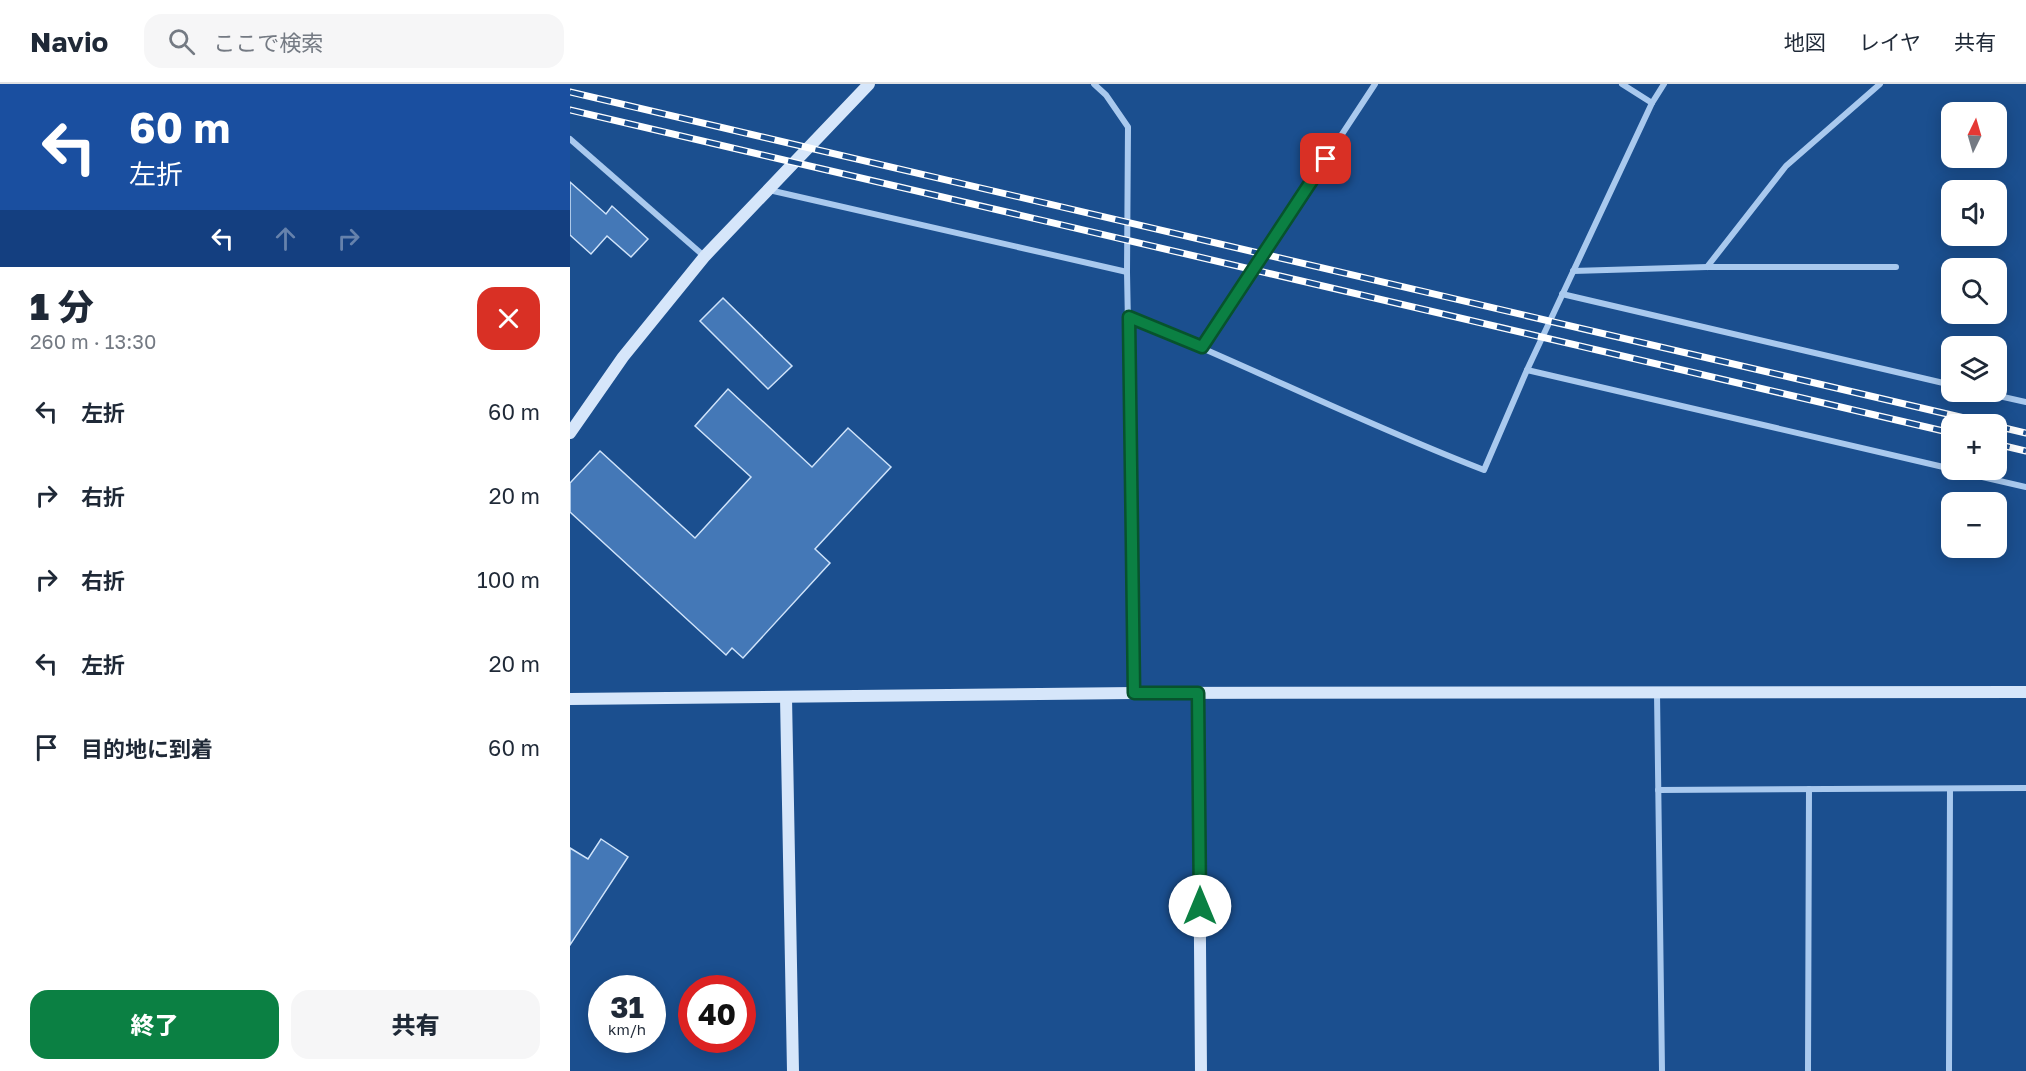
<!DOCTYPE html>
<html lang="ja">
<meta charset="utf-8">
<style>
:root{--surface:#fff;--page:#f6f6f7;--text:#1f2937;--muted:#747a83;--line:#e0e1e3;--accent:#0b8043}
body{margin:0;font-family:"Golos Text","Noto Sans JP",sans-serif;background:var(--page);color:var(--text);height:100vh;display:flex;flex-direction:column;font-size:22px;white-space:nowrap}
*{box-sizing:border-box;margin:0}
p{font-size:20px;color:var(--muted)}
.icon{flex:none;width:33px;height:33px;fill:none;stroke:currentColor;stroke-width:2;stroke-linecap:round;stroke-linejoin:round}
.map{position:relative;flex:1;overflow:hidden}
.side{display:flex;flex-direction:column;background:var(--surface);width:570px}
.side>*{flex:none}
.hud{background:#1a4fa0;color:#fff;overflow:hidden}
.needle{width:39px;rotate:5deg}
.controls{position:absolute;left:1371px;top:18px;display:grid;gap:12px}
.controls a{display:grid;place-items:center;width:66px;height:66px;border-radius:12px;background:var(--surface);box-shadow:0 3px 15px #0003;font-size:30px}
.speed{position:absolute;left:18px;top:891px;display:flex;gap:12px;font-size:30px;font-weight:700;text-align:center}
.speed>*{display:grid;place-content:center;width:78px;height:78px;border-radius:50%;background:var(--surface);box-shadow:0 3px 15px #0003;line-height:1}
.speed small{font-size:15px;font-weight:400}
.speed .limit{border:9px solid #d22;background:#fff;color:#111}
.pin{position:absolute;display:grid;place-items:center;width:51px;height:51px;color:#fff;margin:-26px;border-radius:12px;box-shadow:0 3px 9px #0006}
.me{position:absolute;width:66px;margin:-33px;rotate:0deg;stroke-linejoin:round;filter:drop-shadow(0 0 4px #0008)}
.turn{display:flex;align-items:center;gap:21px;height:126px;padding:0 30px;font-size:27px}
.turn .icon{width:78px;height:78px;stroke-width:2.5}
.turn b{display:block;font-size:42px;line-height:51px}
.lanes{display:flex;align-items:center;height:57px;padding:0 30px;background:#0003;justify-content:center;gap:30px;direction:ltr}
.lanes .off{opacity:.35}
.round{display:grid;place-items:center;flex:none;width:63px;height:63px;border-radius:18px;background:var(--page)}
.overview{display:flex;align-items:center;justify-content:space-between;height:102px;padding:0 30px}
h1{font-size:36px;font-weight:800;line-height:45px}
.cta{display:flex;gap:12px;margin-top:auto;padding:12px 30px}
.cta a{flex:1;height:69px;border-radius:18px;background:var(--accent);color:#fff;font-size:24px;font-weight:800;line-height:69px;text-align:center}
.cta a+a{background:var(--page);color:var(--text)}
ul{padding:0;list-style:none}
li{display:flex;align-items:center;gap:18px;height:84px;padding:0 30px}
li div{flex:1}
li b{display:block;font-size:22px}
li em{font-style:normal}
header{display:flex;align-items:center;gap:36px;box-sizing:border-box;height:84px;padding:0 30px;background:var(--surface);border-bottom:2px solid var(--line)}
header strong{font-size:28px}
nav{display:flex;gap:33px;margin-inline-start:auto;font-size:21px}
.search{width:420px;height:54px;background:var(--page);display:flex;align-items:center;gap:15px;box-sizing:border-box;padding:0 21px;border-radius:18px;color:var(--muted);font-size:22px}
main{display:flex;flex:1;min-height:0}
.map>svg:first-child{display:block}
.building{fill:#4478b7;stroke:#cfe3fa;stroke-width:1.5}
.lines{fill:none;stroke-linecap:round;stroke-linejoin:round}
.street{stroke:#a9c9ee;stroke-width:6}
.secondary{stroke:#d6e6fa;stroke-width:12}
.rail-casing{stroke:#fff;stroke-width:7}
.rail{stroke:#1b4f8f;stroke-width:4.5;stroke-dasharray:14;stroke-linecap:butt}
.route-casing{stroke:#07532c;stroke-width:15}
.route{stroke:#0b8043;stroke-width:10}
</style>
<header>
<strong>Navio</strong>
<div class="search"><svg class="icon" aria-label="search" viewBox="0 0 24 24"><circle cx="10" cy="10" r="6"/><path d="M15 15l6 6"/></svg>ここで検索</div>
<nav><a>地図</a><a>レイヤ</a><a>共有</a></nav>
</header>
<main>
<section class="side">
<div class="hud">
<div class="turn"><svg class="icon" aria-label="left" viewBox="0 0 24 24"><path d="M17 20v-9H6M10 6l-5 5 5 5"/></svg><div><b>60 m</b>左折</div></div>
<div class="lanes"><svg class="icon" aria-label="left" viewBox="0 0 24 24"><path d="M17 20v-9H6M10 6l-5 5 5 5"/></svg><svg class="icon off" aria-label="ahead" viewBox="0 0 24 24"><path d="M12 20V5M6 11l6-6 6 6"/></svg><svg class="icon off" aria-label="right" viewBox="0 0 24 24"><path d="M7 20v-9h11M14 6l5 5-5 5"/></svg></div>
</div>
<div class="overview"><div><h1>1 分</h1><p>260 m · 13:30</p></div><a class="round" style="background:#d93025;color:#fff"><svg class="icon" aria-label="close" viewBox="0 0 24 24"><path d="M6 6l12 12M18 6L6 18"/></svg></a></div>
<ul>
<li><svg class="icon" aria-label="left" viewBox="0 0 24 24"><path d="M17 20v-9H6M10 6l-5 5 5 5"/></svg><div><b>左折</b></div><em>60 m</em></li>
<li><svg class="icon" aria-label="right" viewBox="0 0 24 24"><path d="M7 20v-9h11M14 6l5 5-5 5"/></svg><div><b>右折</b></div><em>20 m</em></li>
<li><svg class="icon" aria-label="right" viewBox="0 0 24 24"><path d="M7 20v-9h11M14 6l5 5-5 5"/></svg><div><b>右折</b></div><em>100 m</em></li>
<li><svg class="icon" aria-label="left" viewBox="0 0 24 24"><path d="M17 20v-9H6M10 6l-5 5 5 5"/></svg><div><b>左折</b></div><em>20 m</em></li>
<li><svg class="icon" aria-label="arrive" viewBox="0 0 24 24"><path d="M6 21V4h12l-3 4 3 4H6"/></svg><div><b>目的地に到着</b></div><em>60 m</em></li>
</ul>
<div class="cta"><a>終了</a><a>共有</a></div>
</section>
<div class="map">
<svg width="1456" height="987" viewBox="0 0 1456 987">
<rect width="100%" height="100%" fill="#1b4f8f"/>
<g class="building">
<polygon points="0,98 36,130 42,122 78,155 61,173 37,152 21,170 0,151"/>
<polygon points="153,214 222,282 198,305 130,237"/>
<polygon points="158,305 242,383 278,344 321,383 245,465 260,479 173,574 162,564 156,571 0,428 0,399 30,367 125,454 181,393 125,342"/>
<polygon points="31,755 58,773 0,861 0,764 18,775"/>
</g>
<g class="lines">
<g class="street">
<polyline points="524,0 536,11 558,43 557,188 565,609"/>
<polyline points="1052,0 1082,19 1094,0"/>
<polyline points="0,55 134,172"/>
<polyline points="199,106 557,188"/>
<polyline points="1137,183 1216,82 1310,0"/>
<polyline points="1003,187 1137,183 1326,183"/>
<polyline points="992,210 1382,301"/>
<path d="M 559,233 C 679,282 794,340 914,386 L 957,286 L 1082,19"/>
<polyline points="632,263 805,0"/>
<polyline points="957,286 1382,385"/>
<polyline points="1411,308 1456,318"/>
<polyline points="1382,386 1456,403"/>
<polyline points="1087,609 1092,987"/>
<polyline points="1088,706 1456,704"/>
<polyline points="1238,987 1239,705"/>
<polyline points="1379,987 1380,705"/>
</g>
<g class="secondary">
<polyline points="0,349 53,273 135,172 299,0"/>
<polyline points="628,609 631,987"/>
<polyline points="216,613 223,987"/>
<polyline points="0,615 565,609 1456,608"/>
</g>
<g class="rail-casing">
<g id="rail">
<polyline points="0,8 1420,340"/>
<polyline points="0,26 1382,349"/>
<polyline points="1426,342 1456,349"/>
<polyline points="1426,360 1456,367"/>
</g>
</g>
<use href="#rail" class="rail"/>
</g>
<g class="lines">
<g class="route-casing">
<polyline id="route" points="630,822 628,609 564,609 559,233 632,263 756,75"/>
</g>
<use href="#route" class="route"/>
</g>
</svg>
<div class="controls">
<a><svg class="needle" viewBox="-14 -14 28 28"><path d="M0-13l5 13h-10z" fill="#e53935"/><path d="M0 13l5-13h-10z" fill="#747a83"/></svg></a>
<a><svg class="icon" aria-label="sound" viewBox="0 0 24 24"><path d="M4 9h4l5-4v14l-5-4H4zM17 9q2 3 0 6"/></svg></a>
<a><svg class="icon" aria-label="search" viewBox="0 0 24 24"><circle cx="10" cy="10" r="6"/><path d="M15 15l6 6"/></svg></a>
<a><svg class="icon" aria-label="layers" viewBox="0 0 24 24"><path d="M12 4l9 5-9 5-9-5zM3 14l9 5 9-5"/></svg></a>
<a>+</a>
<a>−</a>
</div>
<div class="speed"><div>31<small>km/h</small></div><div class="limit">40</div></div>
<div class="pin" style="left:756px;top:75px;background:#d93025"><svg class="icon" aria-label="arrive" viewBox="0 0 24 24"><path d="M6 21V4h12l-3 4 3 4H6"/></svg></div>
<svg class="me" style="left:630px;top:822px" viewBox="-20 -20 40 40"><circle r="19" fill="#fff"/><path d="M0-13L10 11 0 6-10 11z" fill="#0b8043"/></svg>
</div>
</main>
